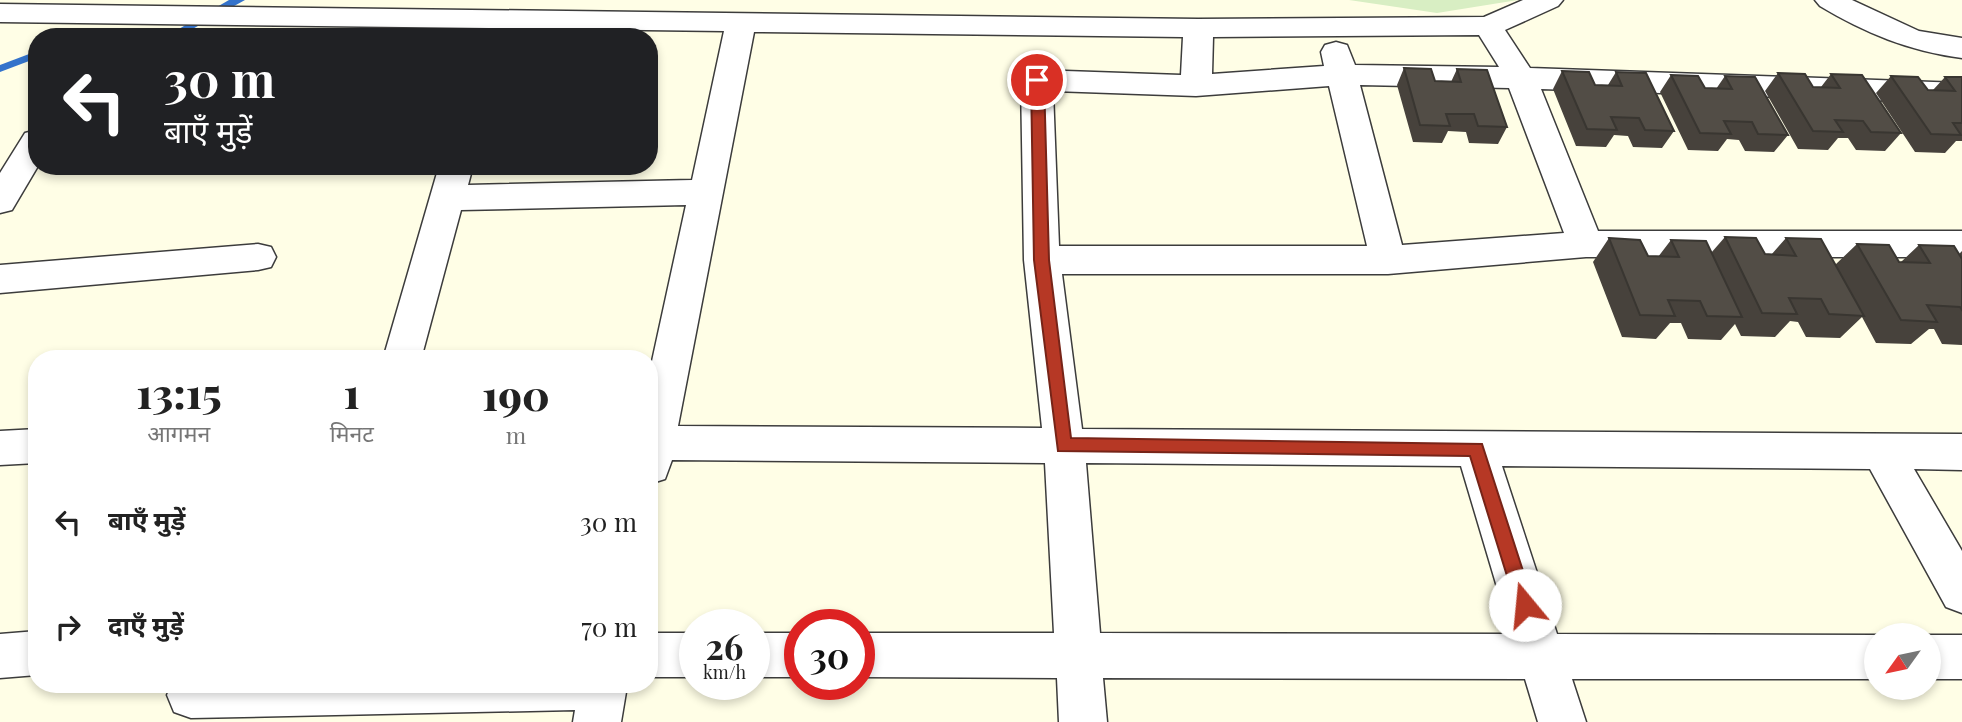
<!DOCTYPE html>
<html lang="hi">
<meta charset="utf-8">
<style>
:root{--surface:#fff;--page:#f6f6f6;--text:#222;--muted:#767676}
body{margin:0;font-family:"Playfair Display","Noto Sans Devanagari",serif;background:var(--page);color:var(--text);height:100vh;display:flex;flex-direction:column;font-size:26px;white-space:nowrap}
*{box-sizing:border-box;margin:0}
p{font-size:23px;color:var(--muted)}
.icon{flex:none;width:38px;height:38px;fill:none;stroke:currentColor;stroke-width:2;stroke-linecap:round;stroke-linejoin:round}
.map{position:relative;flex:1;overflow:hidden}
.side{position:absolute;left:28px;top:350px;width:630px;height:343px;display:flex;flex-direction:column;background:var(--surface);border-radius:28px;box-shadow:0 4px 10px #0003}
.side>*{flex:none}
.guide{position:absolute;left:28px;top:28px;width:630px;height:147px;border-radius:28px;box-shadow:0 4px 10px #0003;background:#202124;color:#fff;overflow:hidden}
.needle{width:46px;rotate:237deg}
.buttons{position:absolute;left:1864px;top:623px;display:grid;gap:14px}
.buttons a{display:grid;place-items:center;width:77px;height:77px;border-radius:50%;background:var(--surface);box-shadow:0 4px 10px #0003;font-size:35px}
.speed{position:absolute;left:679px;top:609px;display:flex;gap:14px;font-size:35px;font-weight:700;text-align:center}
.speed>*{display:grid;place-content:center;width:91px;height:91px;border-radius:50%;background:var(--surface);box-shadow:0 4px 10px #0003;line-height:1}
.speed small{font-size:18px;font-weight:400}
.speed .limit{border:10px solid #d22;background:#fff;color:#111}
.pin{position:absolute;display:grid;place-items:center;width:60px;height:60px;color:#fff;margin:-30px;border:4px solid #fff;border-radius:50%;box-shadow:0 2px 7px #0007}
.me{position:absolute;width:77px;margin:-38px;rotate:343deg;stroke-linejoin:round;filter:drop-shadow(0 0 5px #0008)}
.turn{display:flex;align-items:center;gap:24px;height:147px;padding:0 21px;font-size:32px}
.turn .icon{width:91px;height:91px;stroke-width:2.5}
.turn b{display:block;font-size:49px;line-height:60px}
.eta{display:flex;justify-content:space-evenly;align-items:center;height:119px;text-align:center}
.eta b{font-size:42px;font-weight:800;line-height:49px}
ul{padding:0;list-style:none}
li{display:flex;align-items:center;gap:21px;height:105px;padding:0 21px}
li div{flex:1}
li b{display:block;font-size:26px}
li em{font-style:normal}
.map>svg:first-child{display:block}
.pitch{fill:#d8eec3}
.lines{fill:none;stroke-linecap:round;stroke-linejoin:round}
.stream{fill:#3473cb;fill-rule:evenodd}
.minor-casing{stroke:#3c3c3c;stroke-width:3}
.minor{fill:#fff;fill-rule:evenodd}
.wall{fill:#47423c}
.building{fill:#524d46;stroke:#393631;stroke-width:2}
.route{fill:#b63825;stroke:#762418;stroke-width:2}
</style>
<div class="map">
<svg width="1962" height="722" viewBox="0 0 1962 722">
<rect width="100%" height="100%" fill="#fffee6"/>
<polygon class="pitch" points="1349,0 1518,0 1437,13"/>
<g class="lines">
<g class="stream">
<polygon points="229,0 245,0 178,37 165,37"/>
<polygon points="37,51 37,58 0,72 0,65"/>
</g>
<g class="minor-casing">
<g id="minor">
<path d="M 1523,0 L 1563,0 L 1558,6 L 1505,30 L 1530,68 L 1962,83 L 1962,103 L 1541,89 L 1598,231 L 1962,231 L 1962,257 L 1586,257 L 1388,274 L 1062,274 L 1082,429 L 1962,434 L 1962,470 L 1914,469 L 1962,551 L 1962,613 L 1946,607 L 1870,469 L 1502,466 L 1557,634 L 1876,635 L 1876,679 L 1572,679 L 1586,722 L 1538,722 L 1525,679 L 1103,678 L 1107,722 L 1059,722 L 1057,678 L 859,677 L 859,633 L 1054,633 L 1045,463 L 672,460 L 665,479 L 649,484 L 649,375 L 686,205 L 461,210 L 421,359 L 383,359 L 439,166 L 473,166 L 468,185 L 692,180 L 724,31 L 0,22 L 0,4 L 1198,19 L 1484,17 ZM 754,32 L 1183,37 L 1181,75 L 1037,70 L 1026,73 L 1021,80 L 1024,260 L 1042,428 L 678,426 ZM 1479,35 L 1499,67 L 1355,65 L 1347,45 L 1336,42 L 1325,45 L 1321,52 L 1324,66 L 1212,74 L 1213,37 ZM 1360,85 L 1509,88 L 1564,233 L 1402,245 ZM 1329,86 L 1367,246 L 1059,246 L 1053,91 L 1196,96 ZM 1086,463 L 1461,466 L 1511,634 L 1100,633 Z"/>
<path d="M 1815,0 L 1852,0 L 1919,31 L 1962,38 L 1962,58 C 1909,51 1865,33 1820,6 Z"/>
<polygon points="37,130 38,166 12,210 0,213 0,173 25,133"/>
<polygon points="258,244 271,247 276,257 271,267 258,270 0,293 0,265"/>
<polygon points="37,429 37,463 0,465 0,431"/>
<polygon points="37,631 37,675 0,678 0,634"/>
<rect x="649" y="633" width="46" height="44"/>
<rect x="754" y="633" width="46" height="44"/>
<polygon points="1926,635 1962,635 1962,679 1928,679"/>
<polygon points="172,684 627,684 627,686 621,722 573,722 575,710 191,718 174,712 167,695"/>
</g>
</g>
<use href="#minor" class="minor"/>
</g>
<g class="wall">
<polygon points="1404,68 1435,81 1451,82 1457,69 1507,127 1498,144 1469,143 1466,132 1448,131 1442,143 1413,142 1397,85"/>
<polygon points="1562,71 1595,85 1608,85 1616,72 1674,131 1662,148 1633,147 1628,136 1614,135 1606,147 1576,146 1553,89"/>
<polygon points="1778,73 1813,87 1821,87 1831,74 1901,133 1885,151 1856,150 1848,138 1838,138 1828,150 1798,149 1765,91"/>
<polygon points="1671,75 1705,88 1716,89 1725,76 1788,135 1774,152 1745,151 1739,140 1727,139 1718,151 1688,150 1660,92"/>
<polygon points="1891,76 1928,90 1933,90 1945,77 1962,77 1962,141 1956,141 1945,153 1915,152 1876,93"/>
<polygon points="1725,237 1765,254 1771,255 1786,238 1835,265 1857,244 1899,262 1901,262 1919,245 1959,254 1962,251 1962,345 1942,344 1934,329 1929,329 1911,344 1876,343 1862,317 1840,338 1806,337 1798,322 1790,321 1775,337 1741,336 1735,324 1721,340 1688,339 1681,323 1670,323 1656,339 1622,337 1593,262 1609,238 1648,256 1658,257 1671,240 1711,253"/>
</g>
<g class="building">
<polygon points="1404,68 1431,69 1435,81 1461,82 1457,69 1487,70 1507,127 1478,126 1474,114 1446,114 1450,126 1420,125"/>
<polygon points="1562,71 1589,72 1595,85 1622,86 1616,72 1646,73 1674,131 1645,130 1639,118 1611,117 1617,130 1587,129"/>
<polygon points="1778,73 1805,74 1813,87 1840,88 1831,74 1862,75 1901,133 1871,132 1863,121 1835,120 1843,132 1813,131"/>
<polygon points="1671,75 1698,76 1705,88 1732,89 1725,76 1755,77 1788,135 1758,134 1752,122 1724,121 1731,134 1700,133"/>
<polygon points="1891,76 1918,77 1928,90 1955,91 1945,77 1962,77 1962,123 1953,123 1961,135 1931,134"/>
<polygon points="1725,237 1756,238 1765,254 1796,256 1786,238 1821,239 1864,316 1829,314 1821,299 1789,298 1797,314 1762,313"/>
<polygon points="1609,238 1640,240 1648,256 1679,257 1671,240 1706,241 1742,317 1707,316 1700,301 1668,300 1675,316 1640,315"/>
<polygon points="1857,244 1889,245 1899,262 1930,263 1919,245 1954,246 1962,259 1962,310 1960,307 1927,305 1937,322 1901,320"/>
</g>
<polygon class="route" points="1037,76 1044,80 1049,260 1071,438 1482,444 1534,605 1532,611 1525,613 1518,611 1516,605 1470,456 1058,451 1034,260 1031,80"/>
</svg>
<div class="buttons">
<a><svg class="needle" viewBox="-14 -14 28 28"><path d="M0-13l5 13h-10z" fill="#e53935"/><path d="M0 13l5-13h-10z" fill="#767676"/></svg></a>
</div>
<div class="speed"><div>26<small>km/h</small></div><div class="limit">30</div></div>
<div class="pin" style="left:1037px;top:80px;background:#d93025"><svg class="icon" aria-label="arrive" viewBox="0 0 24 24"><path d="M6 21V4h12l-3 4 3 4H6"/></svg></div>
<svg class="me" style="left:1525px;top:605px" viewBox="-20 -20 40 40"><circle r="19" fill="#fff"/><path d="M0-13L10 11 0 6-10 11z" fill="#b63825"/></svg>
<div class="guide">
<div class="turn"><svg class="icon" aria-label="left" viewBox="0 0 24 24"><path d="M17 20v-9H6M10 6l-5 5 5 5"/></svg><div><b>30 m</b>बाएँ मुड़ें</div></div>
</div>
<section class="side">
<div class="eta">
<div><b>13:15</b><p>आगमन</p></div>
<div><b>1</b><p>मिनट</p></div>
<div><b>190</b><p>m</p></div>
</div>
<ul>
<li><svg class="icon" aria-label="left" viewBox="0 0 24 24"><path d="M17 20v-9H6M10 6l-5 5 5 5"/></svg><div><b>बाएँ मुड़ें</b></div><em>30 m</em></li>
<li><svg class="icon" aria-label="right" viewBox="0 0 24 24"><path d="M7 20v-9h11M14 6l5 5-5 5"/></svg><div><b>दाएँ मुड़ें</b></div><em>70 m</em></li>
</ul>
</section>
</div>
